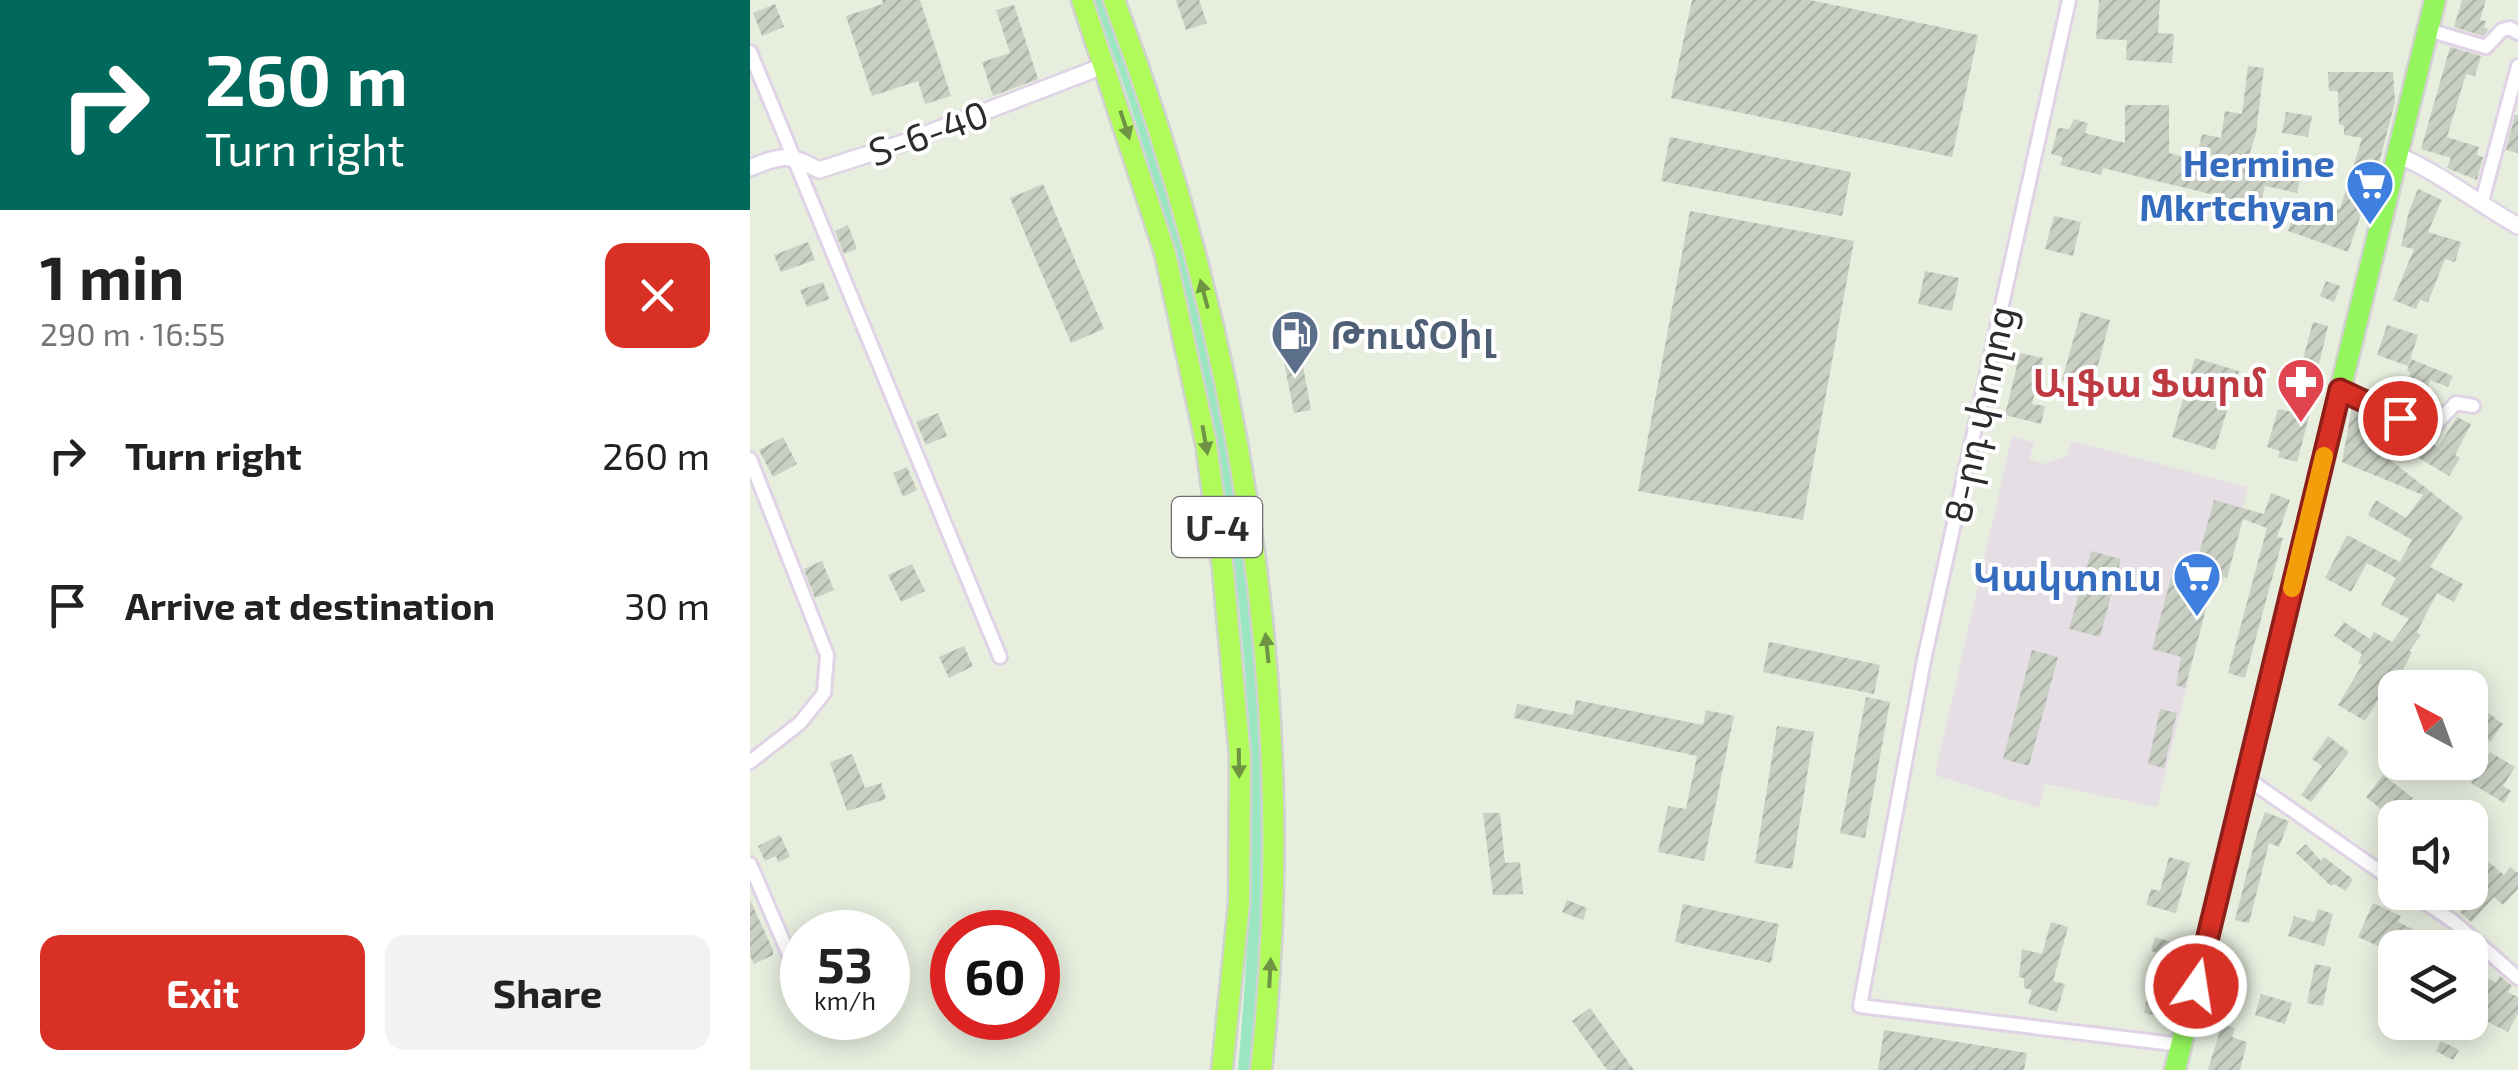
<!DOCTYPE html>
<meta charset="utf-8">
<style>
:root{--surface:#fff;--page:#f2f2f2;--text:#222;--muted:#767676;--accent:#d93025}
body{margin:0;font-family:"Exo 2","Noto Sans Armenian",sans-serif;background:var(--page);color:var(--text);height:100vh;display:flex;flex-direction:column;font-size:38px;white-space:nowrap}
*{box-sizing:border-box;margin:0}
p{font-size:32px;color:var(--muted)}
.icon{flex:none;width:55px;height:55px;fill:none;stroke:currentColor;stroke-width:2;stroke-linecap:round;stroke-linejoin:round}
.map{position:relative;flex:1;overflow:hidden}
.panel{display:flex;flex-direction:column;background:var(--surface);width:750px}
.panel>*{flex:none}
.hud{background:#00695c;color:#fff;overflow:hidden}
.needle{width:65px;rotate:319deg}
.controls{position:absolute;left:1628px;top:670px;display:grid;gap:20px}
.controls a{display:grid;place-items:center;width:110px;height:110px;border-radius:20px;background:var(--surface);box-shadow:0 5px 25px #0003;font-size:50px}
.speed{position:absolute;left:30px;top:910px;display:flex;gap:20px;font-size:50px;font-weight:700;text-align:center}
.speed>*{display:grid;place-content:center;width:130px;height:130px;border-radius:50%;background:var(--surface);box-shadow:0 5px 25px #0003;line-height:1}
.speed small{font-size:25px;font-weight:400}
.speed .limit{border:15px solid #d22;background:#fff;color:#111}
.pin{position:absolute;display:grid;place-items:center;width:85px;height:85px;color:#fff;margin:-42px;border:5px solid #fff;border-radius:50%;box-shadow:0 2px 10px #0007}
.me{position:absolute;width:110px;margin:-55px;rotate:13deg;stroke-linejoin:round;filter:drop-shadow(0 0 8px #0008)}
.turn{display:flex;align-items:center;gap:35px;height:210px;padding:0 40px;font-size:45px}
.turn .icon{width:130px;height:130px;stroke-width:2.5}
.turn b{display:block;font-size:70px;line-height:85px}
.round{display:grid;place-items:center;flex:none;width:105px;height:105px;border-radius:20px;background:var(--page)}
.head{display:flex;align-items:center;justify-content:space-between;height:170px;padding:0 40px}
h1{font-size:60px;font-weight:700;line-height:75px}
.primary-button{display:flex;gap:20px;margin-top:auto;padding:20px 40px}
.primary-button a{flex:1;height:115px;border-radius:20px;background:var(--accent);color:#fff;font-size:40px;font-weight:700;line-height:115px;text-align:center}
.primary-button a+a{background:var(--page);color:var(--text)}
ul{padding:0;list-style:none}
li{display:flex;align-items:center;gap:30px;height:150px;padding:0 40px}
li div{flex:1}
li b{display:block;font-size:38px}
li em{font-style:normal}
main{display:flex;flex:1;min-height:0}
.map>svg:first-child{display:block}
.industrial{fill:#e6dee5}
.grass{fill:#99e6c1}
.building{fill:url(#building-hatch)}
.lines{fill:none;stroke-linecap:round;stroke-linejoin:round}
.minor-casing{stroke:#dfd3e5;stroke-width:18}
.tertiary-casing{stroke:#dfd3e5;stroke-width:20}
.primary-casing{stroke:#d1d1d1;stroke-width:25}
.trunk-casing{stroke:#d1d1d1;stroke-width:25}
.minor{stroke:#fff;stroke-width:12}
.tertiary{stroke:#fff;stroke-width:15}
.primary{stroke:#94f55c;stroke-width:20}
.trunk{stroke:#b0fa5a;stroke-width:20}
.oneway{fill:#6e9343}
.route-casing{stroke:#8d1f18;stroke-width:25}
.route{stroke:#d93025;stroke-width:18}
.slow{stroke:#f59e0b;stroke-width:18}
.labels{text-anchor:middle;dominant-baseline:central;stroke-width:8;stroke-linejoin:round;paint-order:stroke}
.shield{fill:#fff;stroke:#6b6b6b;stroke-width:2.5}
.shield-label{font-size:35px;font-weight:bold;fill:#2c2c2c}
.street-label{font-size:38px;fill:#2c2c2c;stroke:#fff}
.shop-label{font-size:38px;font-weight:bold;fill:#366cbe;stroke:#fff;text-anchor:end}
.service-label{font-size:38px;font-weight:bold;fill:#4e5e75;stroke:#fff;text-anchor:start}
.health-label{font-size:38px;font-weight:bold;fill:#be3a42;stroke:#fff;text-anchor:end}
</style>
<main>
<section class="panel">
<div class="hud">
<div class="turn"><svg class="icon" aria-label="right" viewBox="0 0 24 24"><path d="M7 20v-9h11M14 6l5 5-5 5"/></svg><div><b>260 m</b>Turn right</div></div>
</div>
<div class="head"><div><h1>1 min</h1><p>290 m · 16:55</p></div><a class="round" style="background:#d93025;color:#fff"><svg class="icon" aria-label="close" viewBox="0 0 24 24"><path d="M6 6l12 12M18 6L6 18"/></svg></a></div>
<ul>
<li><svg class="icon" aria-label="right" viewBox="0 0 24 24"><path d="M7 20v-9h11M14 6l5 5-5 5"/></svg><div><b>Turn right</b></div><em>260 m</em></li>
<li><svg class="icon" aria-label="arrive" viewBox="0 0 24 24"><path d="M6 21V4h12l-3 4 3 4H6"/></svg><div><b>Arrive at destination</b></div><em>30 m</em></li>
</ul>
<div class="primary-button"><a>Exit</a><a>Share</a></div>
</section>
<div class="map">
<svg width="1768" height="1070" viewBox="0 0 1768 1070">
<defs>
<pattern id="building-hatch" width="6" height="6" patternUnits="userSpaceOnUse" patternTransform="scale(2.5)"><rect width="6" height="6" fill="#c9d0c3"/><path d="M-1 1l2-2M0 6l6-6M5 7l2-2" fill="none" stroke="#adb3a8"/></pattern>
</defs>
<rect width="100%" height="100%" fill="#e7eede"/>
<polygon class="industrial" points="1262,436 1285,443 1279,459 1294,464 1317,456 1321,441 1498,487 1474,581 1463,579 1407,807 1295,784 1289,808 1185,775"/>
<path class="grass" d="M 344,0 L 357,0 C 378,62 402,124 419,187 C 471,382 504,581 513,783 C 517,878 508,975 501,1070 L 488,1070 C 496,975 503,879 501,783 C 494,516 436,249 344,0 Z"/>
<g class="building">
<polygon points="132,0 170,0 201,96 175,104 168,81 122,96 96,16 133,4"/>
<polygon points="426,0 449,0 457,23 436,30"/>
<polygon points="942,0 1060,0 1228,35 1202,157 921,98"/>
<polygon points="1349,0 1410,0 1408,33 1424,34 1422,63 1376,60 1377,40 1346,39"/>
<polygon points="1712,0 1736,0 1730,20 1736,21 1734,28 1739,29 1733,36 1704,27"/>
<polygon points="25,4 34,27 12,36 3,13"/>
<polygon points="264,5 288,79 243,96 232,62 260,53 246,10"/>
<polygon points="1700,47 1731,56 1725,76 1716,74 1697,137 1729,147 1727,155 1733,157 1727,180 1697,168 1701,158 1671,149"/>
<polygon points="1498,66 1514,68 1506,133 1498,159 1552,171 1547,193 1515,186 1510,206 1353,168 1351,175 1310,165 1313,157 1301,154 1308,128 1319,129 1324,119 1338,123 1335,133 1375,143 1375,105 1419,105 1419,153 1446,160 1452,134 1471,138 1475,111 1492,114"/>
<polygon points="1578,72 1643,72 1645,102 1629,163 1598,252 1538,231 1549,198 1590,209 1612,138 1594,135 1594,126 1589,124 1588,91 1579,91"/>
<polygon points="1536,112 1562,116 1558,137 1532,133"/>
<polygon points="1765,115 1768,115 1768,153 1756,150"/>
<polygon points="920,137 1101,172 1092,216 911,181"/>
<polygon points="293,184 354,329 321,343 260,198"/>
<polygon points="1668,189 1692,200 1678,232 1711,242 1705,262 1695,259 1678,302 1670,300 1666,309 1643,300 1664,249 1651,246 1659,211"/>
<polygon points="940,211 1104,241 1053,520 888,491"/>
<polygon points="1304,216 1331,222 1323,256 1295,249"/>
<polygon points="98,225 107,249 94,254 85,231"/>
<polygon points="58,242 65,260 31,272 24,255"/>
<polygon points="1175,271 1209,278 1202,311 1168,304"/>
<polygon points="1576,281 1590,286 1584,302 1570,296"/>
<polygon points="73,282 79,299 57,307 50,290"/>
<polygon points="1331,312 1360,320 1342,388 1312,380"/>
<polygon points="1563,322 1578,326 1569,364 1553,359"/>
<polygon points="1637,325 1668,335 1658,366 1627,355"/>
<polygon points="548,338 561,410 544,413 530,341"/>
<polygon points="1270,353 1293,358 1282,404 1295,406 1291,424 1255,415"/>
<polygon points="1445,358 1489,371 1465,450 1422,437"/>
<polygon points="1661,359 1703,376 1698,387 1680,380 1668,412 1648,404 1661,372 1657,371"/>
<polygon points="1550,386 1566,390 1547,462 1528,457 1530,451 1517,447 1528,409 1542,412"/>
<polygon points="1602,406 1688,447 1707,417 1721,424 1705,455 1710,458 1699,476 1627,433 1620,444 1713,517 1680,567 1713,584 1704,602 1687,593 1667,632 1671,635 1659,651 1662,652 1644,688 1635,688 1615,721 1588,705 1612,665 1608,663 1612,654 1584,636 1594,622 1620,639 1624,632 1642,642 1659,619 1631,605 1646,578 1617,563 1601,592 1575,578 1597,535 1650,562 1662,540 1618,515 1626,500 1656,518 1673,495 1592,462"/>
<polygon points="188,413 197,436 176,445 166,422"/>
<polygon points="33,437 47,464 23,477 9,450"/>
<polygon points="157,467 167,490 153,497 143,473"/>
<polygon points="1521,493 1540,500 1527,537 1533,538 1495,678 1478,673 1517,528 1493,519 1477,578 1465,575 1435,688 1426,685 1431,657 1402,649 1424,566 1444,572 1464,500 1514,514"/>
<polygon points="1341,551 1371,559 1350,637 1319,629"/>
<polygon points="72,561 84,590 65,598 54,569"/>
<polygon points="162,564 175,591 151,602 138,575"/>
<polygon points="1019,642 1130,665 1124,694 1013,672"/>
<polygon points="214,646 223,666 199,678 189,657"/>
<polygon points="1282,650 1308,657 1279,766 1253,759"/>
<polygon points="1116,697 1140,702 1115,838 1090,833"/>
<polygon points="826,700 953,725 956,710 984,716 954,861 908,852 918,806 936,809 947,756 764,718 767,704 823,715"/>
<polygon points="1729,706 1753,724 1740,742 1720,727 1720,718"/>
<polygon points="1410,709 1427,713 1414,768 1398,764"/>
<polygon points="1027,726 1064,732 1042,869 1005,863"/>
<polygon points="1578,736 1599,752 1561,802 1551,795 1572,766 1562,759"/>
<polygon points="1740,752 1765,767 1753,786 1761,791 1754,803 1721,783"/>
<polygon points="102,754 115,788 131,783 136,799 97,811 80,762"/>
<polygon points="1633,775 1663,798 1661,800 1683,818 1642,818 1616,797"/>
<polygon points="1515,812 1539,821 1529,847 1519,843 1499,923 1485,920 1506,837"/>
<polygon points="733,813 750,813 755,863 770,862 773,894 743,895"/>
<polygon points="1645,821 1645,847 1639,858 1628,852"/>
<polygon points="30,835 40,857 28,862 26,856 15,861 8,846"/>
<polygon points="1556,844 1571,861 1574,857 1603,879 1596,891 1584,884 1581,886 1546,853"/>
<polygon points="1720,846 1754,875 1760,867 1768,873 1768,889 1753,905 1744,897 1721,922 1710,912 1729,886 1720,879"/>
<polygon points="1419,857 1440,863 1426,913 1396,905 1401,889 1410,891"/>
<polygon points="0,900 23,950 23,955 4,964 0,956"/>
<polygon points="817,900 837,908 833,920 812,912"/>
<polygon points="1623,903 1651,916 1648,922 1673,934 1667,948 1645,948 1645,954 1608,937"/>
<polygon points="933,904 1029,924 1021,963 925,942"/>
<polygon points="1568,909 1583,914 1574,946 1538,936 1544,916 1564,922"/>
<polygon points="1301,922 1318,927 1303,981 1315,984 1307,1012 1278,1004 1282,990 1274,988 1274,978 1269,977 1272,949 1292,954"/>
<polygon points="1405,937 1422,942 1418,956 1401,951"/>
<polygon points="1565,964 1581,967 1573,1006 1557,1003"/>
<polygon points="1720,968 1746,983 1750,976 1762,986 1758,992 1768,997 1768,1013 1758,1032 1730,1018 1732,1013 1720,1006"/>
<polygon points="1468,975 1481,978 1477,995 1464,992"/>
<polygon points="1511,994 1542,1003 1535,1024 1505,1015"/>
<polygon points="1397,997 1410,1000 1407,1016 1394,1013"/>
<polygon points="840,1008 884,1070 857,1070 822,1021"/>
<polygon points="1472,1024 1485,1028 1482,1037 1497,1042 1490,1070 1458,1070"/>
<polygon points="1134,1030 1277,1053 1274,1070 1128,1070"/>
<polygon points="1691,1041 1709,1050 1703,1060 1686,1051"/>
</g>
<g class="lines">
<g class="minor-casing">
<g id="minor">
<polyline points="1319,0 1174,660 1110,1006 1432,1045"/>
<polyline points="1678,30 1736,47 1752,30 1760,28 1768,33"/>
<polyline points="0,52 250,657"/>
<polyline points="1731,205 1768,66"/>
<polyline points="1590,390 1679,431 1706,403 1723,406"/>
<polyline points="0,459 77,655 74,693 50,723 0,762"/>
<polyline points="1495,777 1645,882"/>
<polyline points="0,864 43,964"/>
<polyline points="1660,892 1704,922 1768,978"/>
</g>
</g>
<g class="tertiary-casing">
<g id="tertiary">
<path d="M 1648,155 C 1693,175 1726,202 1768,226"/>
<path d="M 0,168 C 32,154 40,154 69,170 L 150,144 L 356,65"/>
</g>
</g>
<g class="primary-casing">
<polyline id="primary" points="1425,1070 1685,0"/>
</g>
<g class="trunk-casing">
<g id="trunk">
<polyline points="332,0 415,253 456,443 473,570 490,757 489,904 472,1070"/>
<path d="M 364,0 C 492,342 551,706 511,1070"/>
</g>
</g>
<use href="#minor" class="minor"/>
<use href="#tertiary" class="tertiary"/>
<use href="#primary" class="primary"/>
<use href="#trunk" class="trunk"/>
</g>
<defs><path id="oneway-solid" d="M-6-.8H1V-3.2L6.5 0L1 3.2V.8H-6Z" transform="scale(2.5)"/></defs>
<g class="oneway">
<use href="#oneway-solid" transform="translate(375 125) rotate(72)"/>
<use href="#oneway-solid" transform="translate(454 294) rotate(-105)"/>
<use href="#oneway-solid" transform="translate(455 440) rotate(80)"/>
<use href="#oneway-solid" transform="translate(517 648) rotate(-96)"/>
<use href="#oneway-solid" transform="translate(489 763) rotate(89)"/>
<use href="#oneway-solid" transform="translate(520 973) rotate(-87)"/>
</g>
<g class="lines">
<g class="route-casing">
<polyline id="route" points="1446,986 1590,390 1650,418"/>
</g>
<use href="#route" class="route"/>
<polyline class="slow" points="1542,588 1574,456"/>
</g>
<defs>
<g id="supermarket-pin" transform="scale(2.5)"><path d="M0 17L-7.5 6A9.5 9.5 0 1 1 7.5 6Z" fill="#3f7fe0" stroke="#fff"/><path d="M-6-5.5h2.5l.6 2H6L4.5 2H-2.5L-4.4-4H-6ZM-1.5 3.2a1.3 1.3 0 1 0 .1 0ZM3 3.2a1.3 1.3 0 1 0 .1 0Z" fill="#fff"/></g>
<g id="fuel-pin" transform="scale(2.5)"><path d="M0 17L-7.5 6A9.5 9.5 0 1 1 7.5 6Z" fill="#5c6f8a" stroke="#fff"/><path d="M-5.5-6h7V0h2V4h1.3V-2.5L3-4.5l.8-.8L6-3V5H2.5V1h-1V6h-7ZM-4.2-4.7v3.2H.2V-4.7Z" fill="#fff"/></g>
<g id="pharmacy-pin" transform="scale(2.5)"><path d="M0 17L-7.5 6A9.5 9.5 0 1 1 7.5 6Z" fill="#e0444e" stroke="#fff"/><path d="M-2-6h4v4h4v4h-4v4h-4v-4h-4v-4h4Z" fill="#fff"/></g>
</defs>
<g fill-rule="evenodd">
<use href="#supermarket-pin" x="1620" y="184"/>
<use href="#fuel-pin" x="545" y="334"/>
<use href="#pharmacy-pin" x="1551" y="382"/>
<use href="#supermarket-pin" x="1447" y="576"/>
</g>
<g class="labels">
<rect class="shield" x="422" y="497" width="90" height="60" rx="8"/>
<g class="shield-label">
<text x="467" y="527">Մ-4</text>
</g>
<g class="street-label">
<text transform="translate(178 132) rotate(-20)">Տ-6-40</text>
<text transform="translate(1228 414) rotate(-78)">8-րդ փողոց</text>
</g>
<g class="shop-label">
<text x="1585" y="162">Hermine<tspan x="1585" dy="44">Mkrtchyan</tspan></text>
<text x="1412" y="576">Կակտուս</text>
</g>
<g class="service-label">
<text x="580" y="334">ԹումՕիլ</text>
</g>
<g class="health-label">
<text x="1516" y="382">Ալֆա Ֆարմ</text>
</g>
</g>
</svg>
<div class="controls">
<a><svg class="needle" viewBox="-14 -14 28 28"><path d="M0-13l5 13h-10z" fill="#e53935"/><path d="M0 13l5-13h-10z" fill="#767676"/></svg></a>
<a><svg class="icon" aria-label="sound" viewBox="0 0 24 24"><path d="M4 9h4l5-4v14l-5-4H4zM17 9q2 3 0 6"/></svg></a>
<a><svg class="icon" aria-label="layers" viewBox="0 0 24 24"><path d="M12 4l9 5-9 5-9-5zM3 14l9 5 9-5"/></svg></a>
</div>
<div class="speed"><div>53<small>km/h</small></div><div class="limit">60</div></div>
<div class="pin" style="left:1650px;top:418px;background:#d93025"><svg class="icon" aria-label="arrive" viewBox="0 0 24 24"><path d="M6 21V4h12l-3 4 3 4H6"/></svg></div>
<svg class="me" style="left:1446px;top:986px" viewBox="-20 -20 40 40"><circle r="17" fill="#d93025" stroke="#fff" stroke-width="3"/><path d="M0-11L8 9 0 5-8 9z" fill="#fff"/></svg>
</div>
</main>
